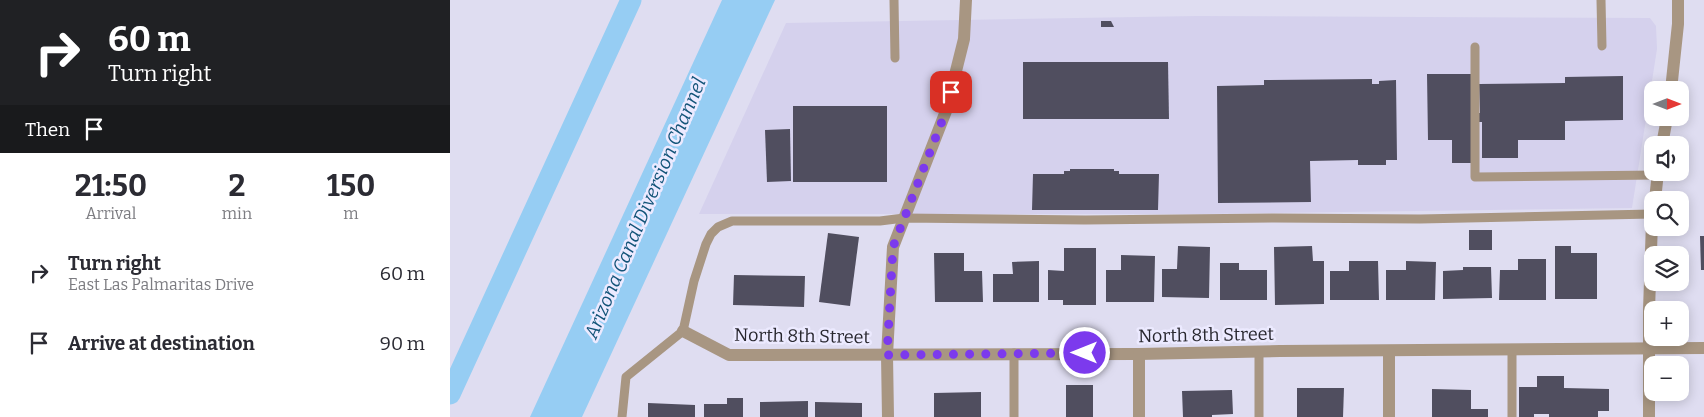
<!DOCTYPE html>
<meta charset="utf-8">
<style>
:root{--surface:#fff;--page:#f2f2f3;--text:#2b2b33;--muted:#7c7c81}
body{margin:0;font-family:Bitter,serif;background:var(--page);color:var(--text);height:100vh;display:flex;flex-direction:column;font-size:19px;white-space:nowrap}
*{box-sizing:border-box;margin:0}
p{font-size:16px;color:var(--muted)}
.icon{flex:none;width:28px;height:28px;fill:none;stroke:currentColor;stroke-width:2;stroke-linecap:round;stroke-linejoin:round}
.map{position:relative;flex:1;overflow:hidden}
.side{display:flex;flex-direction:column;background:var(--surface);width:450px}
.side>*{flex:none}
.top-card{background:#202124;color:#fff;overflow:hidden}
.needle{width:32px;rotate:90deg}
.fabs{position:absolute;left:1194px;top:81px;display:grid;gap:10px}
.fabs a{display:grid;place-items:center;width:45px;height:45px;border-radius:10px;background:var(--surface);box-shadow:0 2px 12px #0003;font-size:25px}
.pin{position:absolute;display:grid;place-items:center;width:42px;height:42px;color:#fff;margin:-21px;border-radius:10px;box-shadow:0 2px 8px #0006}
.me{position:absolute;width:55px;margin:-28px;rotate:270deg;stroke-linejoin:round;filter:drop-shadow(0 0 4px #0008)}
.turn{display:flex;align-items:center;gap:18px;height:105px;padding:0 25px;font-size:22px}
.turn .icon{width:65px;height:65px;stroke-width:2.5}
.turn b{display:block;font-size:35px;line-height:42px}
.then{display:flex;align-items:center;height:48px;padding:0 25px;background:#0003;gap:10px;font-size:19px}
.eta{display:flex;justify-content:space-evenly;align-items:center;height:85px;text-align:center}
.eta b{font-size:30px;font-weight:700;line-height:35px}
ul{padding:0;list-style:none}
li{display:flex;align-items:center;gap:15px;height:70px;padding:0 25px}
li div{flex:1}
li b{display:block;font-size:19px}
li em{font-style:normal}
main{display:flex;flex:1;min-height:0}
.map>svg:first-child{display:block}
.built{fill:#d5d1ed}
.water{fill:#96cdf3}
.lines{fill:none;stroke-linecap:round;stroke-linejoin:round}
.canal{stroke:#96cdf3;stroke-width:21}
.building{fill:#504e5f}
.service{stroke:#a89682;stroke-width:9}
.minor{stroke:#a89682;stroke-width:12}
.route{stroke:#7c3aed;stroke-width:9;stroke-dasharray:0 16.2}
.labels{text-anchor:middle;dominant-baseline:central;stroke-width:5;stroke-linejoin:round;paint-order:stroke}
.street-label{font-size:18px;fill:#28272f;stroke:#eceaff}
.water-label{font-size:19px;font-style:italic;fill:#135479;stroke:#eceaff}
</style>
<main>
<section class="side">
<div class="top-card">
<div class="turn"><svg class="icon" aria-label="right" viewBox="0 0 24 24"><path d="M7 20v-9h11M14 6l5 5-5 5"/></svg><div><b>60 m</b>Turn right</div></div>
<div class="then">Then<svg class="icon" aria-label="arrive" viewBox="0 0 24 24"><path d="M6 21V4h12l-3 4 3 4H6"/></svg></div>
</div>
<div class="eta">
<div><b>21:50</b><p>Arrival</p></div>
<div><b>2</b><p>min</p></div>
<div><b>150</b><p>m</p></div>
</div>
<ul>
<li><svg class="icon" aria-label="right" viewBox="0 0 24 24"><path d="M7 20v-9h11M14 6l5 5-5 5"/></svg><div><b>Turn right</b><p>East Las Palmaritas Drive</p></div><em>60 m</em></li>
<li><svg class="icon" aria-label="arrive" viewBox="0 0 24 24"><path d="M6 21V4h12l-3 4 3 4H6"/></svg><div><b>Arrive at destination</b></div><em>90 m</em></li>
</ul>
</section>
<div class="map">
<svg width="1254" height="417" viewBox="0 0 1254 417">
<rect width="100%" height="100%" fill="#dfddf1"/>
<polygon class="built" points="747,16 1200,18 1206,26 1207,49 1182,208 751,214 249,214 336,23"/>
<polygon class="water" points="272,0 325,0 132,417 80,417"/>
<g class="lines">
<polyline class="canal" points="0,394 181,0"/>
</g>
<g class="building">
<polygon points="651,21 661,21 664,27 651,27"/>
<polygon points="573,62 718,62 719,119 573,119"/>
<polygon points="977,74 1021,74 1022,163 1002,163 1002,140 978,140"/>
<polygon points="1173,76 1173,120 1115,121 1115,140 1068,140 1068,158 1032,158 1032,122 1027,122 1027,113 1030,113 1029,84 1115,83 1115,77"/>
<polygon points="922,79 922,84 929,84 929,81 946,80 947,160 936,160 936,165 908,165 908,160 860,161 861,202 768,203 767,86 814,85 814,80"/>
<rect x="343" y="106" width="94" height="76"/>
<polygon points="340,129 341,181 317,182 315,130"/>
<polygon points="620,169 664,169 664,171 669,171 669,174 709,174 708,210 582,210 583,174 614,174 614,171 620,171"/>
<rect x="1019" y="230" width="23" height="20"/>
<polygon points="378,233 409,237 400,306 369,302"/>
<polygon points="1250,236 1254,236 1254,270 1251,270"/>
<polygon points="728,246 760,247 759,298 712,297 712,269 727,269"/>
<polygon points="862,246 863,261 874,261 874,304 825,305 824,247"/>
<polygon points="1105,246 1121,246 1121,253 1147,253 1147,299 1105,299"/>
<polygon points="614,248 646,248 646,305 613,305 613,300 598,300 598,270 614,271"/>
<polygon points="484,253 514,253 514,271 532,271 533,302 485,302"/>
<polygon points="671,255 705,256 704,302 656,302 656,270 671,270"/>
<polygon points="1068,259 1096,259 1096,300 1049,300 1050,270 1068,270"/>
<polygon points="589,261 589,302 543,302 543,274 563,274 562,262"/>
<polygon points="899,261 928,261 929,300 880,300 880,271 899,271"/>
<polygon points="956,261 986,262 985,300 936,300 936,270 956,270"/>
<polygon points="770,263 789,263 789,270 817,270 817,300 770,300"/>
<polygon points="1013,267 1041,267 1042,298 993,299 993,271 1013,270"/>
<polygon points="284,275 355,276 354,307 283,305"/>
<polygon points="1087,376 1114,376 1114,388 1159,389 1159,411 1148,411 1148,417 1099,417 1099,414 1084,414 1084,417 1069,417 1069,387 1087,387"/>
<rect x="616" y="385" width="27" height="32"/>
<polygon points="847,388 894,388 893,417 847,417"/>
<polygon points="982,389 1021,390 1021,409 1038,409 1038,417 982,417"/>
<polygon points="782,390 783,414 762,415 762,417 733,417 732,391"/>
<polygon points="531,392 531,417 484,417 484,393"/>
<polygon points="277,398 293,398 293,417 254,417 254,404 277,404"/>
<polygon points="358,401 358,417 310,417 310,402"/>
<polygon points="365,402 412,403 412,417 365,417"/>
<polygon points="198,403 245,405 245,417 198,417"/>
</g>
<g class="lines">
<g class="service">
<polyline points="444,0 445,58"/>
<polyline points="1151,0 1152,46"/>
<polyline points="1025,47 1025,177 1208,175"/>
<polyline points="1062,350 1062,417"/>
<polyline points="809,351 809,417"/>
<polyline points="564,353 564,417"/>
<polyline points="172,417 176,377 233,331 244,281 256,244 261,234 268,227 282,221 430,221 454,218 635,220 824,218 970,219 1202,214"/>
</g>
<g class="minor">
<polyline points="1221,90 1228,24 1228,0"/>
<polyline points="1212,145 1217,118"/>
<polyline points="1205,200 1208,172"/>
<polyline points="233,331 279,355 689,354 830,351 1254,348"/>
<polyline points="438,417 437,355 443,247 496,111 514,39 516,0"/>
<polyline points="689,417 689,354"/>
<polyline points="939,417 939,351"/>
<polyline points="1199,417 1199,310 1202,222"/>
</g>
</g>
<g class="lines">
<polyline class="route" points="501,92 496,111 443,247 437,355 635,353"/>
</g>
<g class="labels">
<g class="street-label">
<text transform="translate(756 335) rotate(-1)">North 8th Street</text>
<text transform="translate(352 336) rotate(1)">North 8th Street</text>
</g>
<g class="water-label">
<text transform="translate(195 208) rotate(-67)">Arizona Canal Diversion Channel</text>
</g>
</g>
</svg>
<div class="fabs">
<a><svg class="needle" viewBox="-14 -14 28 28"><path d="M0-13l5 13h-10z" fill="#e53935"/><path d="M0 13l5-13h-10z" fill="#7c7c81"/></svg></a>
<a><svg class="icon" aria-label="sound" viewBox="0 0 24 24"><path d="M4 9h4l5-4v14l-5-4H4zM17 9q2 3 0 6"/></svg></a>
<a><svg class="icon" aria-label="search" viewBox="0 0 24 24"><circle cx="10" cy="10" r="6"/><path d="M15 15l6 6"/></svg></a>
<a><svg class="icon" aria-label="layers" viewBox="0 0 24 24"><path d="M12 4l9 5-9 5-9-5zM3 14l9 5 9-5"/></svg></a>
<a>+</a>
<a>−</a>
</div>
<div class="pin" style="left:501px;top:92px;background:#d93025"><svg class="icon" aria-label="arrive" viewBox="0 0 24 24"><path d="M6 21V4h12l-3 4 3 4H6"/></svg></div>
<svg class="me" style="left:635px;top:353px" viewBox="-20 -20 40 40"><circle r="17" fill="#7c3aed" stroke="#fff" stroke-width="3"/><path d="M0-11L8 9 0 5-8 9z" fill="#fff"/></svg>
</div>
</main>
